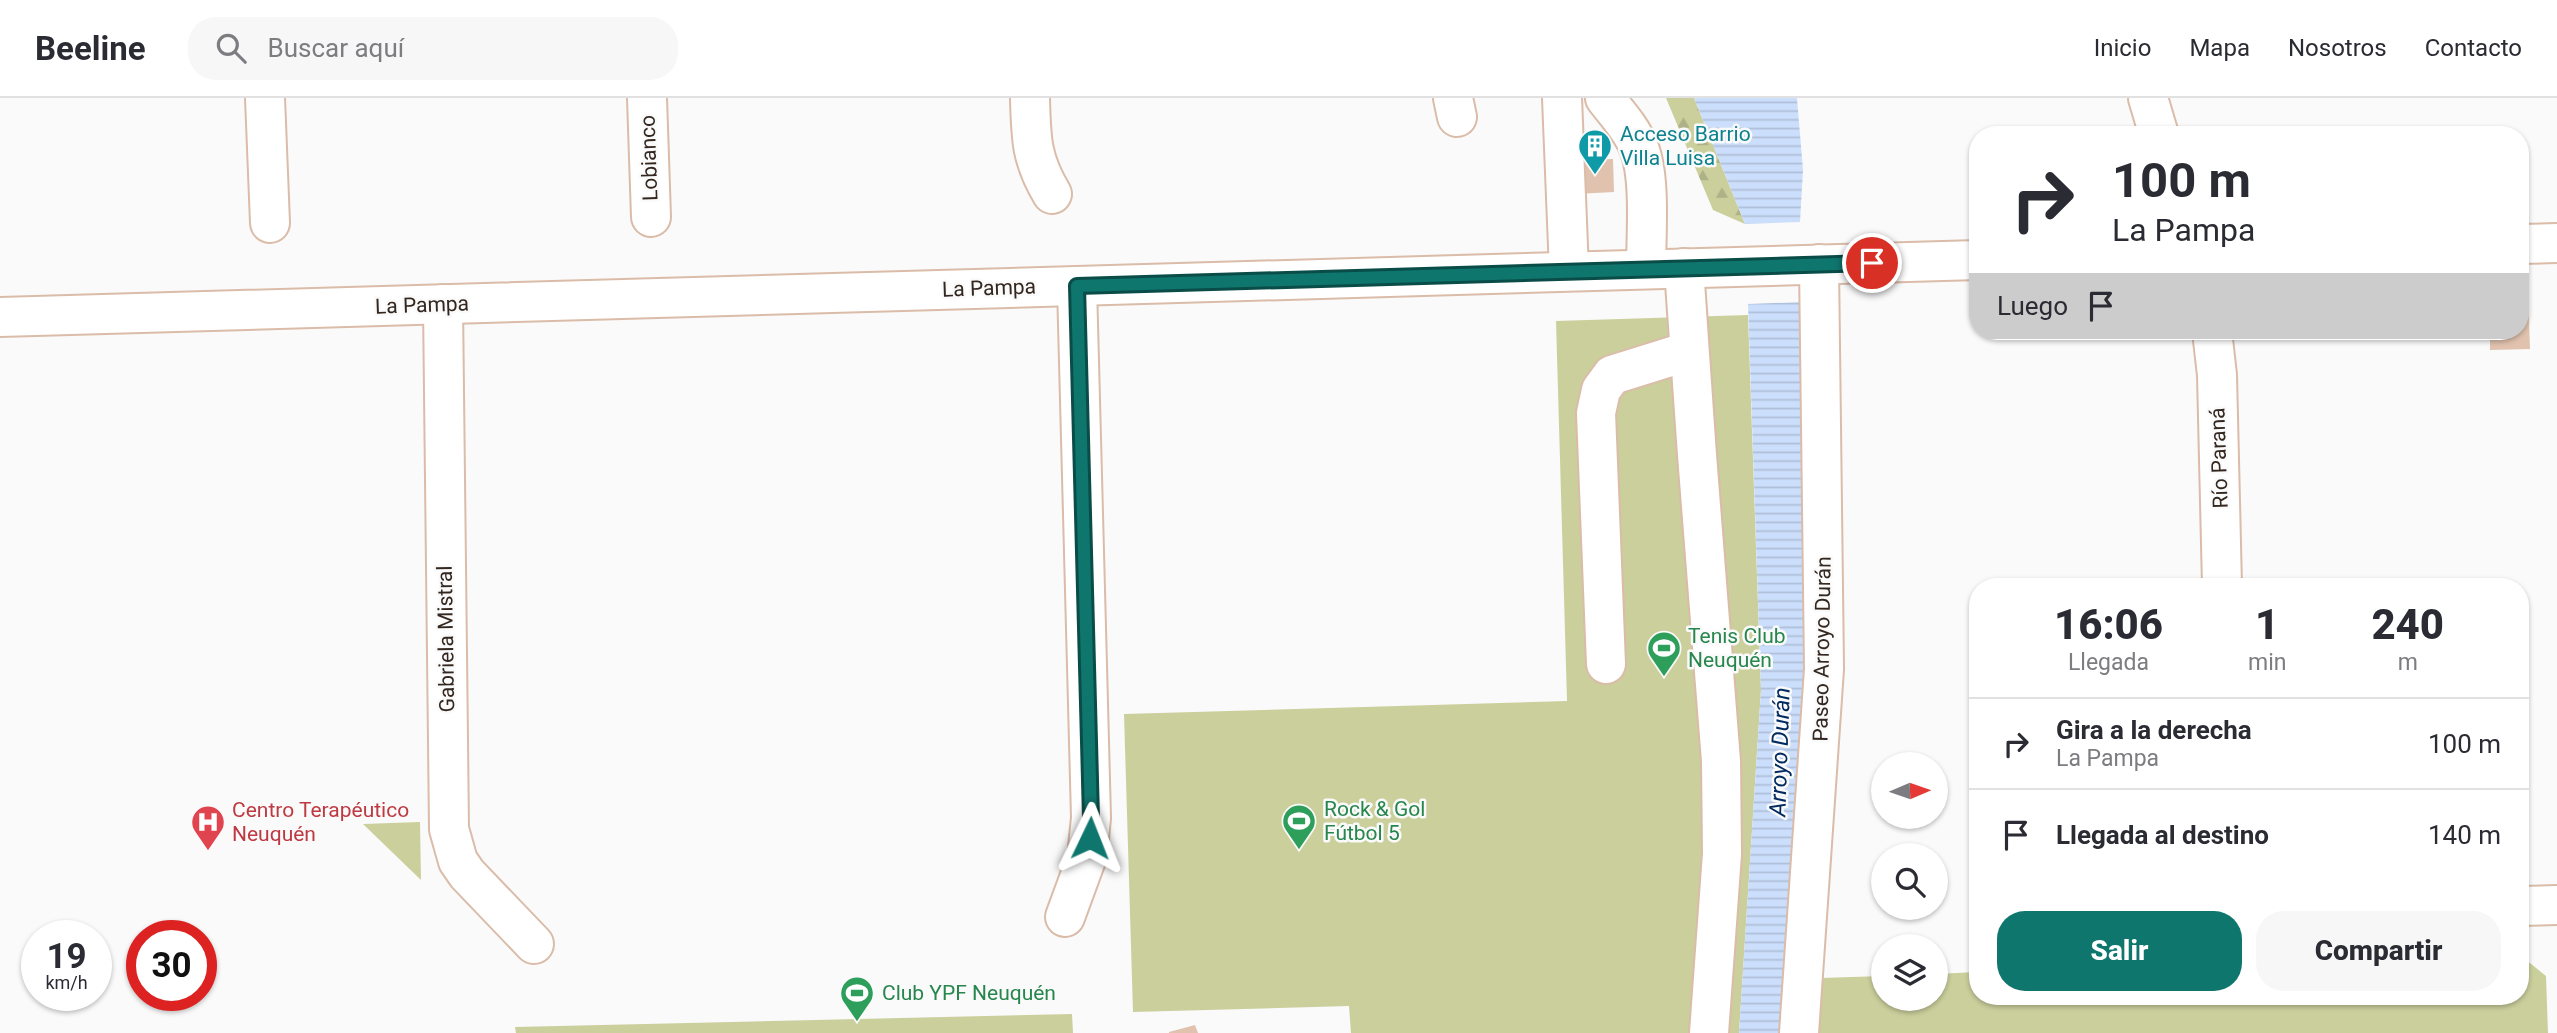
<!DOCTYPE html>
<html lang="es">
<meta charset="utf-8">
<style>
:root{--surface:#fff;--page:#f7f7f7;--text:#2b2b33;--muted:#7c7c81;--line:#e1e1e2;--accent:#0f766e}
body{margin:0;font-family:Roboto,sans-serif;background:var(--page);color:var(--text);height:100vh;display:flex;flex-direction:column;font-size:26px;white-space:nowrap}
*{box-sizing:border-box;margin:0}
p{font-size:23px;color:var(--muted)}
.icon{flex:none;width:38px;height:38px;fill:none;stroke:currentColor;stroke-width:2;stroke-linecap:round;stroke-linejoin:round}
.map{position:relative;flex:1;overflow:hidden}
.drawer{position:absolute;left:1969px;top:480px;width:560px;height:427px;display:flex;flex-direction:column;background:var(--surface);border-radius:28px;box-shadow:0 2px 5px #0004}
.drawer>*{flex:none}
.top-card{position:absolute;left:1969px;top:28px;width:560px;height:214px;border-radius:28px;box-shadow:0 2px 5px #0004;background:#fff;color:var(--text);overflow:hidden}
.needle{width:46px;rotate:88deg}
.fabs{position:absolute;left:1871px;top:654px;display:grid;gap:14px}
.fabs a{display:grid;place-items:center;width:77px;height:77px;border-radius:50%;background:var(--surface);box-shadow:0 2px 5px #0004;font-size:35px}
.speed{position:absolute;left:21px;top:822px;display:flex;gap:14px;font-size:35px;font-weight:700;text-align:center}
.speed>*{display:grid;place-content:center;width:91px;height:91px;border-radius:50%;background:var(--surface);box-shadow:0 2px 5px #0004;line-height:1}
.speed small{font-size:18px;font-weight:400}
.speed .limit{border:10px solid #d22;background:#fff;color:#111}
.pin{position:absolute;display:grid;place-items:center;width:60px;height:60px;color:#fff;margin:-30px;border:4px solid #fff;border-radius:50%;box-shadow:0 2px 7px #0007}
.me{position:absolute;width:77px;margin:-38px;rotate:2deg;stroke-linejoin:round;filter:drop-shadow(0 0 5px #0008)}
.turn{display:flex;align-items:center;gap:24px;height:147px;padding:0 28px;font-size:32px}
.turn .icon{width:91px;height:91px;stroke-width:2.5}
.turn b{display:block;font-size:49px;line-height:60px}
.then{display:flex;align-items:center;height:66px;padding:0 28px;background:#0003;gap:14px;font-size:26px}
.eta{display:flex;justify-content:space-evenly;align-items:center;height:119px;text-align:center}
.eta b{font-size:42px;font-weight:800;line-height:49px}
.action{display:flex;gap:14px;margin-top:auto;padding:14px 28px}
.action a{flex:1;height:80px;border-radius:28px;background:var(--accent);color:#fff;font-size:28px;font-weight:800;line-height:80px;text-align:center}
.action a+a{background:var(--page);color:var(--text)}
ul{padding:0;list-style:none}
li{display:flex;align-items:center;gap:21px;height:91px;padding:0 28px;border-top:2px solid var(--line)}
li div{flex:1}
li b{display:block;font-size:26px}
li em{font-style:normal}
header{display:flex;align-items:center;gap:42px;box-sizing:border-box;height:98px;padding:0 35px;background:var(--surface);border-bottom:2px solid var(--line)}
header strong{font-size:33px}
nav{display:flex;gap:38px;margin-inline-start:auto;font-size:24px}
.search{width:490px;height:63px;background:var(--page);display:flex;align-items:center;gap:18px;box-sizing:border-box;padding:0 24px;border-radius:28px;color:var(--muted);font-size:26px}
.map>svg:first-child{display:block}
.forest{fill:url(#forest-firs)}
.green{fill:#cbcf9c}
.water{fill:url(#water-rules)}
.building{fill:#e0c2ae}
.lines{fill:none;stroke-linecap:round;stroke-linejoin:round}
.minor-casing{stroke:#dabca9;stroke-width:42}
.minor{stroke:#fff;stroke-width:38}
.route-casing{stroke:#0a4d48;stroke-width:18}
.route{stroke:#0f766e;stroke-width:12}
.labels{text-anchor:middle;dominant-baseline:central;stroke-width:5;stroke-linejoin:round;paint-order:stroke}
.culture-label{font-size:21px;fill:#0d838f;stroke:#fafafa;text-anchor:start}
.street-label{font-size:21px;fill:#332720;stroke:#fafafa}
.leisure-label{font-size:21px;fill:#27864d;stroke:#fafafa;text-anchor:start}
.health-label{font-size:21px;fill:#be3a42;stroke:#fafafa;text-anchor:start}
.water-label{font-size:23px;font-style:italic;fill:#012b60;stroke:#fafafa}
</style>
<header>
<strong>Beeline</strong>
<div class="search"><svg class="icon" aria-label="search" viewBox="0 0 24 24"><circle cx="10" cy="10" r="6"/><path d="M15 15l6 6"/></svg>Buscar aquí</div>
<nav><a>Inicio</a><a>Mapa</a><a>Nosotros</a><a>Contacto</a></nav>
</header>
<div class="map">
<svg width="2557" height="935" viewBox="0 0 2557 935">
<defs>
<pattern id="forest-firs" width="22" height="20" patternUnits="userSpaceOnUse" patternTransform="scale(1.75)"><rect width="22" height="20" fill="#cbcf9c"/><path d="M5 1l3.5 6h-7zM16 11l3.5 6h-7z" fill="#afb286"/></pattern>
<pattern id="water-rules" width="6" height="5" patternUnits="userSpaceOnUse" patternTransform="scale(1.75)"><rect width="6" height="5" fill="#cbdffc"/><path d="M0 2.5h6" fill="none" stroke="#afbfd8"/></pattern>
</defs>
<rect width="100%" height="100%" fill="#fafafa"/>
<polygon class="forest" points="1666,0 1694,0 1745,126 1713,112"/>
<g class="green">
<polygon points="1748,217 1761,592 1739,935 1351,935 1349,908 1133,914 1124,616 1567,603 1556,223"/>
<polygon points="420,724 421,782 363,726"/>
<polygon points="2520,857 2546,878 2548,935 1817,935 1821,880 1883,878 1883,901 1936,901 1936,876 1977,874 1978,898 2520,898"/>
<polygon points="1072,916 1073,935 516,935 515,929"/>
</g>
<g class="water">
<polygon points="1694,0 1797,0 1803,72 1800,124 1745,126"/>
<polygon points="1802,204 1809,604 1789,935 1739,935 1761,592 1748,206"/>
</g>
<g class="building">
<polygon points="1613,61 1614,94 1576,96 1575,62"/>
<polygon points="2528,193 2530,251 2490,252 2490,233 2520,233 2520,194"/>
<polygon points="1195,927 1198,935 1169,935 1169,934"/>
</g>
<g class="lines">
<g class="minor-casing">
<g id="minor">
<polyline points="265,0 270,125"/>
<polyline points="647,0 651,119"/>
<path d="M 1030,0 C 1031,40 1031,61 1052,96"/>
<polyline points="1453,0 1457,19"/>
<polyline points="1562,0 1569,173"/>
<path d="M 1605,0 C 1617,16 1632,31 1639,50 C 1651,80 1646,138 1646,171"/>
<polyline points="2148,0 2159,37"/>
<polyline points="2520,146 2557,145"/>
<polyline points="1684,170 1697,357 1721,663 1722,756 1709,935"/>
<polyline points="443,206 449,731 458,763 467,776 534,846"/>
<polyline points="0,219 1978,162"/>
<polyline points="2212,233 2217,277 2222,488"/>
<polyline points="1606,566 1596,315 1601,292 1612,277 1689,253"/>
<polyline points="2520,808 2557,807"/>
<polyline points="1065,819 1087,759 1091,720 1077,188"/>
<polyline points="1799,935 1824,571 1819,166"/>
</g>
</g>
<use href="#minor" class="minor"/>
</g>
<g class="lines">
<g class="route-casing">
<polyline id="route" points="1090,740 1091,720 1077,188 1872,165"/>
</g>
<use href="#route" class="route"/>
</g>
<defs>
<g id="building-pin" transform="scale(1.75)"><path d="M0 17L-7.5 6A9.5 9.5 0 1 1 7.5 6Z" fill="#0f9aa8" stroke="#fafafa"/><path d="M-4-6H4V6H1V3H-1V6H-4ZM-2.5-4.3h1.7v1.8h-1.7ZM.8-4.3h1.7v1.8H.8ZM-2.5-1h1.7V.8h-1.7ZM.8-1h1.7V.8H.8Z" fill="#fff"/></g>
<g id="stadium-pin" transform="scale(1.75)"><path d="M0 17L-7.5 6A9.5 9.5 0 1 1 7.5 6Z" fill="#2e9e5b" stroke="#fafafa"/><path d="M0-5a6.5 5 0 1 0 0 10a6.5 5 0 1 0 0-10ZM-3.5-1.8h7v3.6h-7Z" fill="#fff"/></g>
<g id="hospital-pin" transform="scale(1.75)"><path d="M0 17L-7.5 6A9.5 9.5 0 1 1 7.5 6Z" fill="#e0444e" stroke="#fafafa"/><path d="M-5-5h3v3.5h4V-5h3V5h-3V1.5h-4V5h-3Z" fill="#fff"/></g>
</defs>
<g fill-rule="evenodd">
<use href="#building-pin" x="1595" y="48"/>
<use href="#stadium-pin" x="1664" y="550"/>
<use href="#stadium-pin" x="1299" y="723"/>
<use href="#hospital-pin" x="208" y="724"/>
<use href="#stadium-pin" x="857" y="895"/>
</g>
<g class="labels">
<g class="culture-label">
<text x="1620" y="36">Acceso Barrio<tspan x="1620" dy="24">Villa Luisa</tspan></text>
</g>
<g class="street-label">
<text transform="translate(649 60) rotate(-92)">Lobianco</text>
<text transform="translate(989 190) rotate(-2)">La Pampa</text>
<text transform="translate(422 207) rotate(-2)">La Pampa</text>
<text transform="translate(2219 360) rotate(-92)">Río Paraná</text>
<text transform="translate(446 541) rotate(-91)">Gabriela Mistral</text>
<text transform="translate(1822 551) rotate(-89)">Paseo Arroyo Durán</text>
</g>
<g class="leisure-label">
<text x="1688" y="538">Tenis Club<tspan x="1688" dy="24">Neuquén</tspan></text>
<text x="1324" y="711">Rock &amp; Gol<tspan x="1324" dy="24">Fútbol 5</tspan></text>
<text x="882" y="895">Club YPF Neuquén</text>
</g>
<g class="health-label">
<text x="232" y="712">Centro Terapéutico<tspan x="232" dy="24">Neuquén</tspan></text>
</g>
<g class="water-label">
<text transform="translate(1780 654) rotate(-88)">Arroyo Durán</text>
</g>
</g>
</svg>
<div class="fabs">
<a><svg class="needle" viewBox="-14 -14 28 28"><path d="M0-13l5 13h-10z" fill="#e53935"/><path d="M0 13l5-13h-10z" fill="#7c7c81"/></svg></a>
<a><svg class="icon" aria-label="search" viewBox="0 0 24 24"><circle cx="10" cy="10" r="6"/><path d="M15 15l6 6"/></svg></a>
<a><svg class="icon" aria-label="layers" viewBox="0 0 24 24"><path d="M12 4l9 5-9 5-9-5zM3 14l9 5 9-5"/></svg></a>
</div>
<div class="speed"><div>19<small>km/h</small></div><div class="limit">30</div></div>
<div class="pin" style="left:1872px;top:165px;background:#d93025"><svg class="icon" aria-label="arrive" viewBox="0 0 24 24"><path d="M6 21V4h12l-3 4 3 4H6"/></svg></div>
<svg class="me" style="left:1090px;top:740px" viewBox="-20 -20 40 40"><path d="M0-17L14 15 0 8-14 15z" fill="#0f766e" stroke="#fff" stroke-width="4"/></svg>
<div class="top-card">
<div class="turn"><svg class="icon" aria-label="right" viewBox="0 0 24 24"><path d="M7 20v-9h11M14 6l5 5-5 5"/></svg><div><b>100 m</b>La Pampa</div></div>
<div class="then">Luego<svg class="icon" aria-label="arrive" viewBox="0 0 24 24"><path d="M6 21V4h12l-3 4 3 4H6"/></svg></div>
</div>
<section class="drawer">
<div class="eta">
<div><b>16:06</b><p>Llegada</p></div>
<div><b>1</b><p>min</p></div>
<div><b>240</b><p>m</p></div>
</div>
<ul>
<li><svg class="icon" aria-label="right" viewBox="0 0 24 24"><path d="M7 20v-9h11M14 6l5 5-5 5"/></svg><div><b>Gira a la derecha</b><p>La Pampa</p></div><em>100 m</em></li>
<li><svg class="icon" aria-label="arrive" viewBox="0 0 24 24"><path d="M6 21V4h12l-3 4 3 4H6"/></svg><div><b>Llegada al destino</b></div><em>140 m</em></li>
</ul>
<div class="action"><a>Salir</a><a>Compartir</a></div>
</section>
</div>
